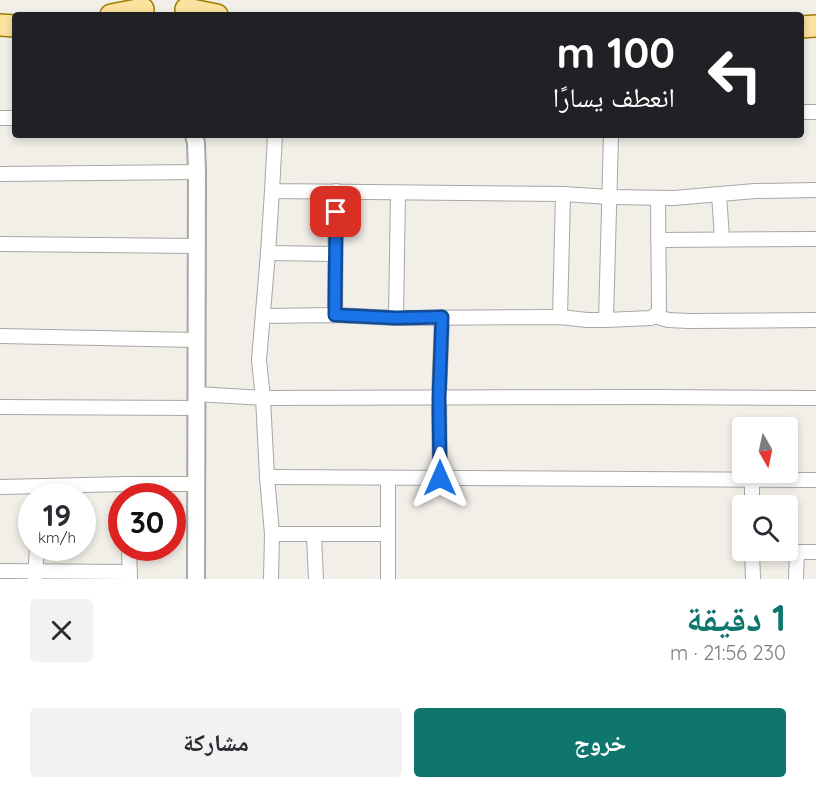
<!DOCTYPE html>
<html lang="ar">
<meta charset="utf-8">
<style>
:root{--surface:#fff;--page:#f2f2f3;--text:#2b2b33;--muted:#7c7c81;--accent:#0f766e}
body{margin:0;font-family:Quicksand,"Noto Naskh Arabic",sans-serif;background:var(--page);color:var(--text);direction:rtl;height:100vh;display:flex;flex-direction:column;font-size:22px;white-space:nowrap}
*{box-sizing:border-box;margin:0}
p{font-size:20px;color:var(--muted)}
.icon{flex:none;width:33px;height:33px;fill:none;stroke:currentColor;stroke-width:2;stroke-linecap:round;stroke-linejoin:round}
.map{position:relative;height:579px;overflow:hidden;direction:ltr}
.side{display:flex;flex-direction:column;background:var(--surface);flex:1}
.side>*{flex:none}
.guide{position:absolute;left:12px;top:12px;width:792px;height:126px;border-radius:6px;box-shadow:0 3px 9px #0003;direction:rtl;background:#202124;color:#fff;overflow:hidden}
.needle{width:39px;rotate:171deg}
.tools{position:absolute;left:732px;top:417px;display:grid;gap:12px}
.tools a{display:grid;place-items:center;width:66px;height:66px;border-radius:6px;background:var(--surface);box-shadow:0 3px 9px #0003;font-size:30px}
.speed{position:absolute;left:18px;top:483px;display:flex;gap:12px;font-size:30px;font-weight:700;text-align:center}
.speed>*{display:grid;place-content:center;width:78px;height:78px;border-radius:50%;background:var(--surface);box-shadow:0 3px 9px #0003;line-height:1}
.speed small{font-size:15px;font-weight:400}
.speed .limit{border:9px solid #d22;background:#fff;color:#111}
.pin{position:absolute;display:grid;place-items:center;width:51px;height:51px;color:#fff;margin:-26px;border-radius:12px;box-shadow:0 3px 9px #0006}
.me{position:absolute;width:66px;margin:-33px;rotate:0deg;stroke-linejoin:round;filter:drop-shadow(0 0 4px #0008)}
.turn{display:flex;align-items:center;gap:21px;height:126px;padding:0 30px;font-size:27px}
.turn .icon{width:78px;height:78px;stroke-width:2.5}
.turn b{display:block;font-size:42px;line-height:51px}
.round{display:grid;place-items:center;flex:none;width:63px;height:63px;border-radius:6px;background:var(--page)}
.summary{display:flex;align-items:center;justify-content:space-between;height:102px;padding:0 30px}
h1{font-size:36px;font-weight:700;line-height:45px;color:var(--accent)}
.button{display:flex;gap:12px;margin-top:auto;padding:12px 30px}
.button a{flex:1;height:69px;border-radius:6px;background:var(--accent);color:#fff;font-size:24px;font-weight:700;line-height:69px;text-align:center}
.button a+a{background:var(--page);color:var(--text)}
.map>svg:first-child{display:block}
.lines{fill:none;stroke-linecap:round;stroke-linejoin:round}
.minor-casing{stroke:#a7a7a7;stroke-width:16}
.tertiary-casing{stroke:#a7a7a7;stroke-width:20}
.primary-casing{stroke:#9c7d00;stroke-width:24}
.minor{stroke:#fff;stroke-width:14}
.tertiary{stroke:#fff;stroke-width:16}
.primary{stroke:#fde19f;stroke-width:21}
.route-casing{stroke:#114b97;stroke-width:15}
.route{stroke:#1a73e8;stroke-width:10}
</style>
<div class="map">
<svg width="816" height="579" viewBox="0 0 816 579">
<rect width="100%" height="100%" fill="#f1efe7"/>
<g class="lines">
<g class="minor-casing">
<g id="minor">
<polyline points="801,112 816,112"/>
<polyline points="0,118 15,118"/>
<polyline points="275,135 272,191 563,194 610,197 674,198 755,191 816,190"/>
<polyline points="0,174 197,172"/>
<polyline points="719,194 722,239"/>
<polyline points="658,240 816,239"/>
<polyline points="0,244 197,246"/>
<polyline points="268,253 335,254"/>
<polyline points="335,315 336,191"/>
<polyline points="263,316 335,315 396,318 560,317 587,320 606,320 611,135"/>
<polyline points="655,316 668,320 689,321 816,320"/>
<polyline points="560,317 563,194"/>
<polyline points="396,318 398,193"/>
<polyline points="606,320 651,318 658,313 659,309 658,198"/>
<polyline points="0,336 196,340"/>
<polyline points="197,394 263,398 653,397 816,398"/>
<polyline points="0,407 197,408"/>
<polyline points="267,477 816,480"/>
<polyline points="388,478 388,579"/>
<polyline points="440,478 439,398 442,317"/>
<polyline points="752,480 752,506"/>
<polyline points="0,487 127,484 196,484"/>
<polyline points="272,534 388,534"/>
<polyline points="314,535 316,579"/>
<polyline points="129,548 130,579"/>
<polyline points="0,571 130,572"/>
<polyline points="35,579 37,548"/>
<polyline points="271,579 272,534 267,477 263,398 259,360 268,253 272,191"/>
<polyline points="753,579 752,552 816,552"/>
<polyline points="796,579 797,552"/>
</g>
</g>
<g class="tertiary-casing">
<polyline id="tertiary" points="194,135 196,143 197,172 196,579"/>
</g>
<g class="primary-casing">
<g id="primary">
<polyline points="186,9 217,15"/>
<polyline points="111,15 143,9"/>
<polyline points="0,25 15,26"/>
<polyline points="801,27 816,26"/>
</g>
</g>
<use href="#minor" class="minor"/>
<use href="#tertiary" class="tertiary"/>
<use href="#primary" class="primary"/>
</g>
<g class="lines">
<g class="route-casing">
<polyline id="route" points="336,212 335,315 396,318 442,317 439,398 440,478"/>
</g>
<use href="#route" class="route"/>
</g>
</svg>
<div class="tools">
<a><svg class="needle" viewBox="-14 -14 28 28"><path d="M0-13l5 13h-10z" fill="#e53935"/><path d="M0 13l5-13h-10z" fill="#7c7c81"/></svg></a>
<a><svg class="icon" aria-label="search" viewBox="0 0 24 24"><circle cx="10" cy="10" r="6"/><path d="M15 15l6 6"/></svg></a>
</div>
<div class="speed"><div>19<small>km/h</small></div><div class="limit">30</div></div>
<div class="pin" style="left:336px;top:212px;background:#d93025"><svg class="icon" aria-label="arrive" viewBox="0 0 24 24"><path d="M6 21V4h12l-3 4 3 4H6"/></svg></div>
<svg class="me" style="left:440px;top:478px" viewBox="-20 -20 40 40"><path d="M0-17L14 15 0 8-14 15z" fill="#1a73e8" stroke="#fff" stroke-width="4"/></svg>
<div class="guide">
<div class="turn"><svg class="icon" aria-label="left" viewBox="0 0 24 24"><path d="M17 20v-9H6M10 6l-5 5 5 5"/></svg><div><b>100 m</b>انعطف يسارًا</div></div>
</div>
</div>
<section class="side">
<div class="summary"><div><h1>1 دقيقة</h1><p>230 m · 21:56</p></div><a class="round"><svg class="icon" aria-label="close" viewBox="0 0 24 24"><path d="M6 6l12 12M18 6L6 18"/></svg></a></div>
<div class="button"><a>خروج</a><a>مشاركة</a></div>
</section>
